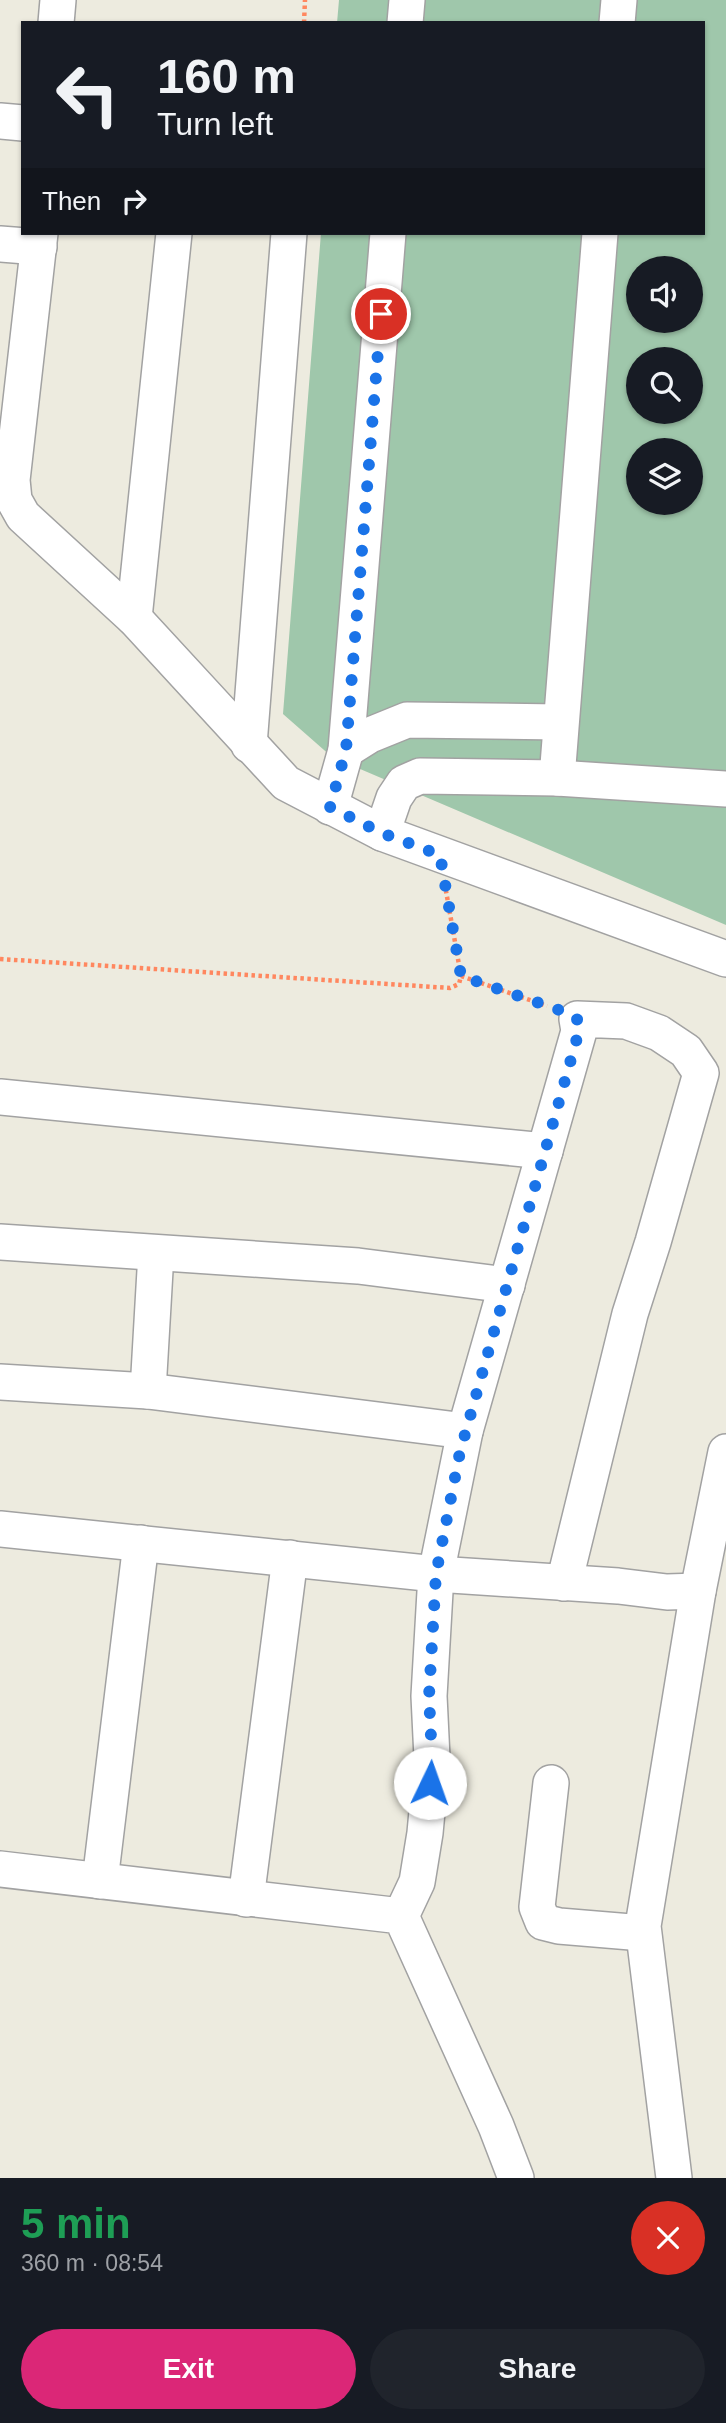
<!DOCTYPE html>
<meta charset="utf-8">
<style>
:root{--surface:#171b24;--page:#20242c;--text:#f1f3f6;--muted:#9ea1a6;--accent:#db2777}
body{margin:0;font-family:Arial,sans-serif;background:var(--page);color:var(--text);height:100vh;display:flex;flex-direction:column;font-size:26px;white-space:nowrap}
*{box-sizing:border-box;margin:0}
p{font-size:23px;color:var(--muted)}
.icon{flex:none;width:38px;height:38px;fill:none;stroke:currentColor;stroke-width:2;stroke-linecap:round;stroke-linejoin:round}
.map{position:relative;height:2178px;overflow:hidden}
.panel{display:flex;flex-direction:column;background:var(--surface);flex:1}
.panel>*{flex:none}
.top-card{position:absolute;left:21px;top:21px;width:684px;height:214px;border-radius:0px;box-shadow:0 2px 5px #0004;background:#171b24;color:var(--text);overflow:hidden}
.fabs{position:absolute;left:626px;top:256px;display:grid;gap:14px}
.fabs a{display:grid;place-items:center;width:77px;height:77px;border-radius:50%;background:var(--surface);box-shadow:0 2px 5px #0004;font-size:35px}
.pin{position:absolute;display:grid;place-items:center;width:60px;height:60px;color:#fff;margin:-30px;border:4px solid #fff;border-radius:50%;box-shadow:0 2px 7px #0007}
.me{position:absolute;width:77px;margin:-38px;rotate:3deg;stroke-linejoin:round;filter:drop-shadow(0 0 5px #0008)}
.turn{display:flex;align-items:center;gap:24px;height:147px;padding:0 21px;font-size:32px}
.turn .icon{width:91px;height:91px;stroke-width:2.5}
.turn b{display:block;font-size:49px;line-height:60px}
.then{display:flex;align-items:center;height:66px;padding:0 21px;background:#0003;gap:14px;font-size:26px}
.round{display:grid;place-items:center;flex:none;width:74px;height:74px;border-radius:37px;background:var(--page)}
.overview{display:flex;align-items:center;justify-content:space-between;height:119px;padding:0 21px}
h1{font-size:42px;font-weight:800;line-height:52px;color:#1e9e55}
.action{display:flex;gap:14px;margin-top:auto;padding:14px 21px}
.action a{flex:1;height:80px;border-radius:42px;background:var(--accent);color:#fff;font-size:28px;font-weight:800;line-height:80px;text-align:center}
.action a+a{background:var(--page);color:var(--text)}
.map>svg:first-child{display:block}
.cemetery{fill:#9fc7ab;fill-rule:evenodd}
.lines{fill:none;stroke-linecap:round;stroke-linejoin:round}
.minor-casing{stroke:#a2a2a2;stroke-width:38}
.path{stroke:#ff875f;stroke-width:4.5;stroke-dasharray:3.5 3.5;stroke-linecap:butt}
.minor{stroke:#fff;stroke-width:35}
.route{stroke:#1a73e8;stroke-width:12;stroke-dasharray:0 21.6}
</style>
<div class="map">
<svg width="726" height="2178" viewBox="0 0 726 2178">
<rect width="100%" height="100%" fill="#edebdf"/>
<path class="cemetery" d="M 339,0 L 726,0 L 726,925 L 332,757 L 283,714 L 321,233 L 704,233 L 704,23 L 337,23 ZM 639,268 L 691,268 L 691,320 L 639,320 ZM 639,359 L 691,359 L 691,411 L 639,411 ZM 639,450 L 691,450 L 691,502 L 639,502 Z"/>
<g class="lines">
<g class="minor-casing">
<g id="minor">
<polyline points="56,23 58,0"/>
<polyline points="405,23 407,0"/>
<polyline points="617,23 619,0"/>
<polyline points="0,121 23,123"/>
<polyline points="40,233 12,480 14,500 23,516 134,618 286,783 382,833 726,959"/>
<polyline points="0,244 39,247"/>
<polyline points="134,618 174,233"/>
<polyline points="249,745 289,233"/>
<polyline points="346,750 370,735 407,720 560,722"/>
<polyline points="557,778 600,233"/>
<polyline points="330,807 346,750 388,233"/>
<polyline points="382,833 394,798 404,783 420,776 557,778 726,789"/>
<polyline points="0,1097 545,1151"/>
<polyline points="0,1242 358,1266 507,1285"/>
<polyline points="0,1382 148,1391 465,1431 436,1574 429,1696 432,1758 425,1833 417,1882 401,1916"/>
<polyline points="148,1391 156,1253"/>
<polyline points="465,1431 579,1031 577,1019 626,1021 659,1033 686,1051 701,1073 653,1242 630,1314 564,1583"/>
<polyline points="0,1529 436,1574 618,1586 667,1592 698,1591 643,1926 674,2178"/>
<polyline points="698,1591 726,1452"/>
<polyline points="551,1783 537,1907 543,1922 559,1926 643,1933"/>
<polyline points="0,1869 401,1916 496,2126 516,2178"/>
<polyline points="100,1881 141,1543"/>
<polyline points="246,1899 290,1558"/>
</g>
</g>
<g class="path">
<polyline points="304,23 305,0"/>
<polyline points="0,959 450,988 459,984 461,976 446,891"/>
<polyline points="461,976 547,1006"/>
</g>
<use href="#minor" class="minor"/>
</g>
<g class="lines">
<polyline class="route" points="381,314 346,750 330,807 382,833 440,855 461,976 565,1012 577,1019 579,1031 460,1452 436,1574 429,1696 432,1758 430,1783"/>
</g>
</svg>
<div class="fabs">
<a><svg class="icon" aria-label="sound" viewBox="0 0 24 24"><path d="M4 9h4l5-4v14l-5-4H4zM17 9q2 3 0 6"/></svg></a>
<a><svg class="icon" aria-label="search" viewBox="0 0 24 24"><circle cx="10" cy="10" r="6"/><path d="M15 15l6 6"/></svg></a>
<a><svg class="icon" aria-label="layers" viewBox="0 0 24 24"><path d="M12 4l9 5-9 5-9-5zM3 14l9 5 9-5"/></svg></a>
</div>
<div class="pin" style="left:381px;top:314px;background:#d93025"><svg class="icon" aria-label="arrive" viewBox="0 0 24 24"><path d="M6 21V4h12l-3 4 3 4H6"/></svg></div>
<svg class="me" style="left:430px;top:1783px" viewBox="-20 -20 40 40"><circle r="19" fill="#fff"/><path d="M0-13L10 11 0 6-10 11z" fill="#1a73e8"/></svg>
<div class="top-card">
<div class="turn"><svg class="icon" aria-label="left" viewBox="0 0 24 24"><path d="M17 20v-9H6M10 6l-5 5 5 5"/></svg><div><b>160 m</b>Turn left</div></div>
<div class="then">Then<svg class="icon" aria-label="right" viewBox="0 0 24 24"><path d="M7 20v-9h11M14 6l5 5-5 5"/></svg></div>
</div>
</div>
<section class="panel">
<div class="overview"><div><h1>5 min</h1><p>360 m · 08:54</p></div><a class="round" style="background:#d93025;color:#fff"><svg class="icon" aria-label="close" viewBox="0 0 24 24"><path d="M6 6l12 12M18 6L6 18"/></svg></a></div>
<div class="action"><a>Exit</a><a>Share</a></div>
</section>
